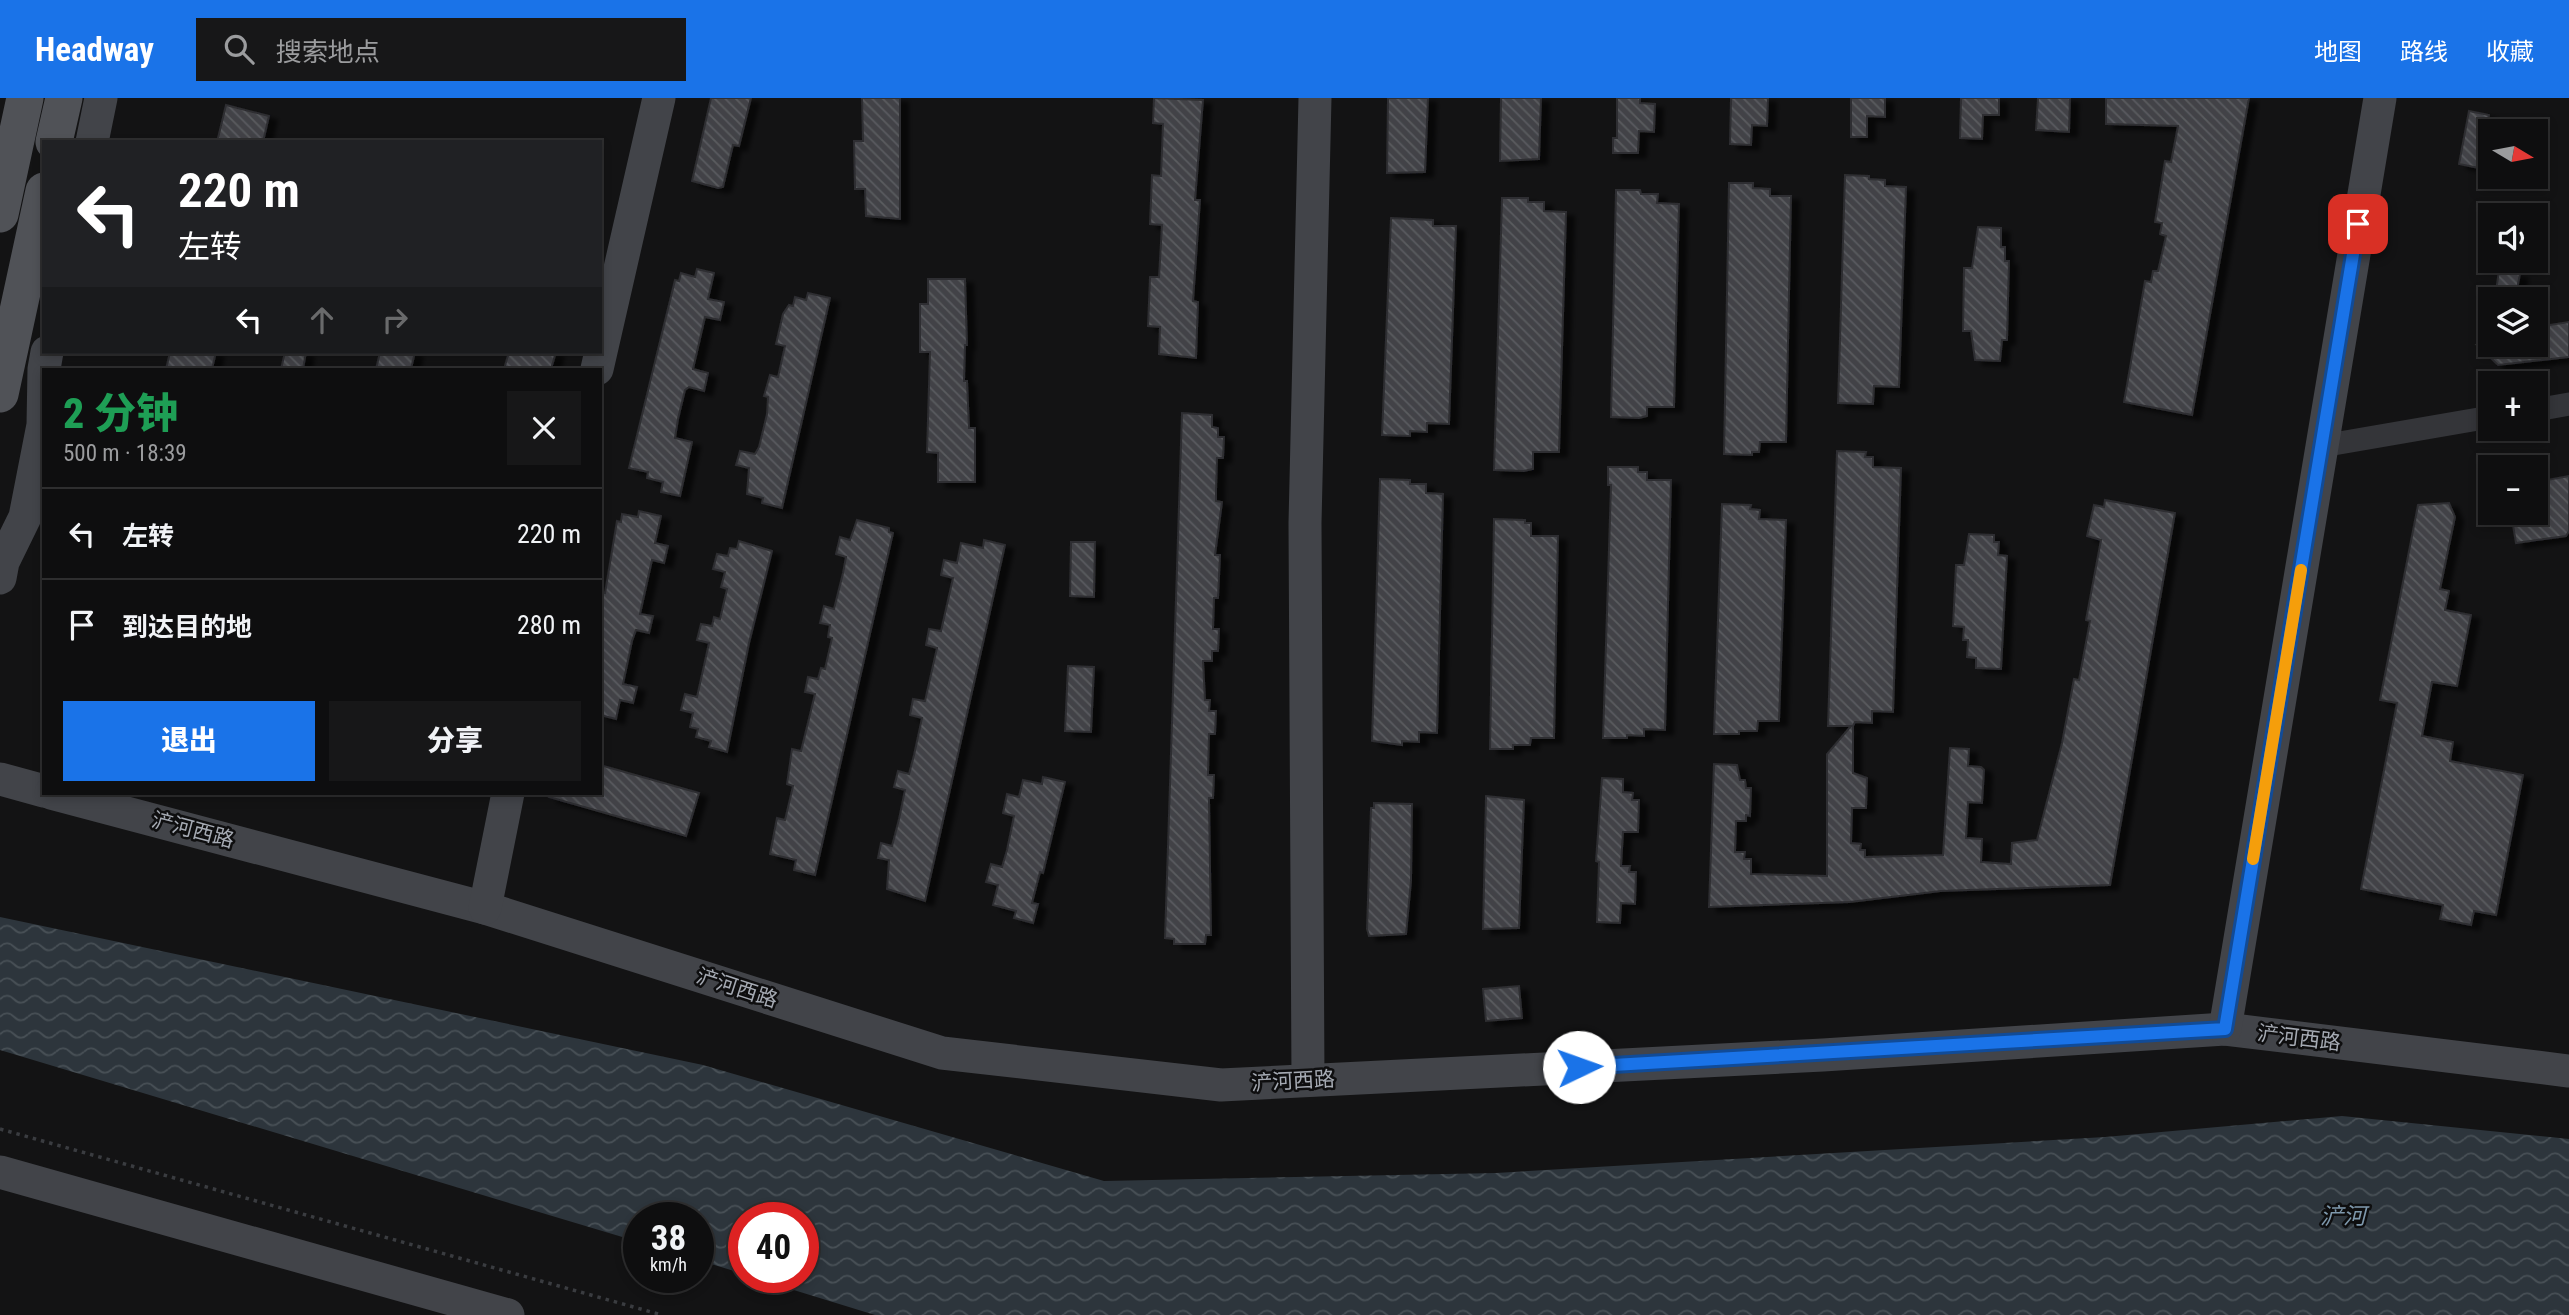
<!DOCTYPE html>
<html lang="zh">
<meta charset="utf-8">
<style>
:root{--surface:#0e0e0f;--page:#171718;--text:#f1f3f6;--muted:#9b9c9e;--line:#2e2e2f;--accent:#1a73e8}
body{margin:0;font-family:"Roboto Condensed","Noto Sans SC",sans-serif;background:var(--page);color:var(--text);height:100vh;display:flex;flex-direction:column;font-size:26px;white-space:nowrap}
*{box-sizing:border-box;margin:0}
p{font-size:23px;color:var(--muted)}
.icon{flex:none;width:38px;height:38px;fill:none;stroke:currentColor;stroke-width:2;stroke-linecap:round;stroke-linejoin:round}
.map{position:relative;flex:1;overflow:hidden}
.sheet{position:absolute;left:42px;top:270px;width:560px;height:427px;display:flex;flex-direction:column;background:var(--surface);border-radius:0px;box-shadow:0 4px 10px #0003,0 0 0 2px var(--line)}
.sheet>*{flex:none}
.hud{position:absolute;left:42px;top:42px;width:560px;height:214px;border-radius:0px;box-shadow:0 4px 10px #0003,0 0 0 2px var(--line);background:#202124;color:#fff;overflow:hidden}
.needle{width:46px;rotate:100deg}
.buttons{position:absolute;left:2478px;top:21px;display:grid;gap:14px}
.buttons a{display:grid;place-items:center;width:70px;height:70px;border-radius:0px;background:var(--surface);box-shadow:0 4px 10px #0003,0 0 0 2px var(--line);font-size:35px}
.speed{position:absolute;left:623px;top:1104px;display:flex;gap:14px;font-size:35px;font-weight:700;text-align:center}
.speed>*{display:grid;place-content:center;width:91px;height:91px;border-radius:50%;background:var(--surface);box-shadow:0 4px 10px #0003,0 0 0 2px var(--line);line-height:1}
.speed small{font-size:18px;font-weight:400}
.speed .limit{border:10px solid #d22;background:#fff;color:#111}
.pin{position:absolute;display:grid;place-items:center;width:60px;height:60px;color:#fff;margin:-30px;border-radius:14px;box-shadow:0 4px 10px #0006}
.me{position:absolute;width:77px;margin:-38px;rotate:87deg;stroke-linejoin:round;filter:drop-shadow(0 0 5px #0008)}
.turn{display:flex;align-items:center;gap:24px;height:147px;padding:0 21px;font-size:32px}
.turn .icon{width:91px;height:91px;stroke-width:2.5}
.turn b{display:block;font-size:49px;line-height:60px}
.lanes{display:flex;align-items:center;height:66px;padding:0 21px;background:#0003;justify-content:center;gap:35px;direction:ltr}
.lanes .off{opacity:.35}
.round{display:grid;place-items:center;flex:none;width:74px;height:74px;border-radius:0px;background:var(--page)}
.head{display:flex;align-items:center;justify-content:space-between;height:119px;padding:0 21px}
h1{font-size:42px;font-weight:800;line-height:52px;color:#1e9e55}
.primary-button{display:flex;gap:14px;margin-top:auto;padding:14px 21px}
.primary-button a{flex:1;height:80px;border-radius:0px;background:var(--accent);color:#fff;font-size:28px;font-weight:800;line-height:80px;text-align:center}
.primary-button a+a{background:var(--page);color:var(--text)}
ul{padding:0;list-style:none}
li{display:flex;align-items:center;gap:21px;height:91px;padding:0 21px;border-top:2px solid var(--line)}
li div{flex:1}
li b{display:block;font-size:26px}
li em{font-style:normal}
header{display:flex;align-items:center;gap:42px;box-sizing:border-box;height:98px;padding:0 35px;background:var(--accent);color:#fff}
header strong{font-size:33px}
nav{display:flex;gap:38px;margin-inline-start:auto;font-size:24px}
.search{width:490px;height:63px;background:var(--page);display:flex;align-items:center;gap:18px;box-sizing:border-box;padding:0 24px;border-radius:0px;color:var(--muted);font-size:26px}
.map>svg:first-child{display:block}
.water{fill:url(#water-waves)}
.building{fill:url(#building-back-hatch);stroke:#2d2d30;stroke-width:2;filter:url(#shadow)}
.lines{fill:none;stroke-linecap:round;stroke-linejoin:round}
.path{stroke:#3a3c40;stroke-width:3.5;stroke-dasharray:3.5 5;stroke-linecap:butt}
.street{stroke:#343539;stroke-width:23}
.secondary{stroke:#424449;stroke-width:33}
.primary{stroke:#505257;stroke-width:37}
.route-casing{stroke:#114b97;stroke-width:18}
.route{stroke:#1a73e8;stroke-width:12}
.slow{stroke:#f59e0b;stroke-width:12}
.labels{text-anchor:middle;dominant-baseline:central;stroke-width:5;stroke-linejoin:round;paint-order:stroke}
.street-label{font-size:21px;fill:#a5aab3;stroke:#0e0e0f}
.water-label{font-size:23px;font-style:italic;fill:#7e98ac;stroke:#0e0e0f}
</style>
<header>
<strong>Headway</strong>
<div class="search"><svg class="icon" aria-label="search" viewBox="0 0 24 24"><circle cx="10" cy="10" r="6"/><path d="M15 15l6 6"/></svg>搜索地点</div>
<nav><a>地图</a><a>路线</a><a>收藏</a></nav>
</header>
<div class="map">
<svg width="2569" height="1217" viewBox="0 0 2569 1217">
<defs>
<pattern id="water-waves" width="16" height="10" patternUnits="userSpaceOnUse" patternTransform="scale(1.75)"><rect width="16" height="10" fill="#2d353c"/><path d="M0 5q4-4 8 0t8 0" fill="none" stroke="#485056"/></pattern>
<pattern id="building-back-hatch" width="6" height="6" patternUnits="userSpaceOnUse" patternTransform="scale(1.75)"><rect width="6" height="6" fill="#424347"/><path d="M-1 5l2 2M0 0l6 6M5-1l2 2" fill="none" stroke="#5a5b5f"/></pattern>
<filter id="shadow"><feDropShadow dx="8" dy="4.5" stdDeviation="2" flood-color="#0009"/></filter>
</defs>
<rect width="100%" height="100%" fill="#131314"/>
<polygon class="water" points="0,819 703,967 1104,1083 1496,1075 2105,1039 2342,1018 2569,1041 2569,1217 875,1217 755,1180 803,1180 803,1120 744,1120 744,1176 698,1162 698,1120 639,1120 639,1144 0,952"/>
<g class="building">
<polygon points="711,0 751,0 739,48 733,47 723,89 718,90 692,83"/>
<polygon points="862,0 900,0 900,121 866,118 865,91 855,91 854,43 863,43"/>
<polygon points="1154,0 1203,2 1195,102 1200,102 1193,203 1198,204 1196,260 1159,256 1160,229 1148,228 1150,179 1159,179 1162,127 1150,126 1152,77 1161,78 1163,26 1153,25"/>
<polygon points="1388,0 1428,0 1425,74 1387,75"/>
<polygon points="1501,0 1541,0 1539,61 1500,63"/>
<polygon points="1617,0 1640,0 1640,5 1655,6 1654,34 1639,33 1638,55 1613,55 1613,40 1617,40"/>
<polygon points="1731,0 1768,0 1767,28 1752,27 1751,47 1730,46"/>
<polygon points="1851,0 1885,0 1885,19 1867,18 1867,39 1851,39"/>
<polygon points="1961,0 1999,0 1999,17 1983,17 1982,41 1960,40"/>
<polygon points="2038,0 2070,0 2069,34 2036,32"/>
<polygon points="2106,0 2249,0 2192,317 2124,304 2145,183 2151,184 2153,173 2158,173 2166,138 2160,136 2162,125 2155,124 2165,63 2171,64 2178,28 2106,26"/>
<polygon points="226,7 269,18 263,44 217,44"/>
<polygon points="2469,13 2489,17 2479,70 2459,66"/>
<polygon points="1845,77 1869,78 1869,81 1885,82 1885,88 1906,89 1899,289 1874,288 1873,306 1838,305"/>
<polygon points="1729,85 1753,85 1753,90 1770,91 1770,98 1791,98 1786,344 1760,344 1759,354 1752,354 1752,357 1724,356"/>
<polygon points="1616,92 1640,92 1641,96 1658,96 1657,105 1679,106 1674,309 1647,309 1647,318 1639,320 1611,319"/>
<polygon points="1502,100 1528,100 1528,104 1544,104 1544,113 1566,114 1559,354 1533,354 1533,371 1524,373 1494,372"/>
<polygon points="1391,120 1433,122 1433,128 1456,128 1449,326 1427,325 1427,334 1410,333 1410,338 1382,337"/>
<polygon points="1978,129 2001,130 2001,149 2005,149 2005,163 2009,163 2007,242 2002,242 2000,263 1975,262 1971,233 1963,233 1964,170 1972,170"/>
<polygon points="697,171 714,175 708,201 724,204 720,222 705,219 693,271 708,275 704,293 689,289 685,292 678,321 675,340 692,344 680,398 661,394 663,384 647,380 648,374 629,370 675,182 679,183 681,175 695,179"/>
<polygon points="2499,172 2520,176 2515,201 2495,201"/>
<polygon points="928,181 965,181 967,247 965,247 964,283 967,283 969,330 975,330 975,384 938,384 938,355 927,354 930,254 920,254 920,206 928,206"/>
<polygon points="808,195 830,200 782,410 762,405 763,400 747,396 749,370 736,367 740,353 755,356 759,349 767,316 768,299 764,298 770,277 778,279 785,248 776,246 783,216 789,207 793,208 795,199 806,202"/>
<polygon points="2569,224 2569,259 2498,267 2477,247 2536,247 2536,229"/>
<polygon points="170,254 216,254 212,271 166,271"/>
<polygon points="285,254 306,254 303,271 281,271"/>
<polygon points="380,254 415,254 411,271 376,271"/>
<polygon points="509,254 556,254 551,271 504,271"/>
<polygon points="1182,315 1212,317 1212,329 1218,330 1218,339 1224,339 1223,360 1217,360 1216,393 1216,403 1222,404 1215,457 1220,457 1218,500 1214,500 1213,531 1219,531 1218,553 1212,553 1212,563 1203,563 1205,602 1210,602 1209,613 1216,613 1215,636 1209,636 1208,677 1214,677 1213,700 1209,700 1211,837 1206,837 1205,846 1174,846 1174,841 1165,840"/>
<polygon points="1837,353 1866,354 1865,359 1873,359 1873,369 1901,370 1893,614 1872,613 1872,625 1855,624 1853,628 1853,675 1867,680 1866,710 1852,710 1851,745 1861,746 1860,752 1865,752 1865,759 1943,757 1950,650 1969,651 1968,668 1981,669 1984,672 1982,705 1968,704 1966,740 1982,741 1981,764 2011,766 2012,745 2037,742 2062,645 2074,581 2079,582 2090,523 2086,522 2101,442 2087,438 2094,407 2104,409 2105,402 2175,415 2110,787 1941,793 1850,804 1709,809 1714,666 1737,667 1740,682 1745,682 1746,690 1751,690 1750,718 1746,717 1746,723 1736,723 1735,754 1745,754 1744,761 1751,761 1751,776 1827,778 1827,656 1851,628 1828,628"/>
<polygon points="1608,369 1638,369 1638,374 1647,374 1647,382 1671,382 1665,632 1644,631 1644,638 1627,637 1627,640 1603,640 1611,387 1608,387"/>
<polygon points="2569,378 2569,433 2566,438 2516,445 2511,415 2536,415 2536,384"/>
<polygon points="1380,381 1410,382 1410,386 1426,386 1426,395 1443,396 1437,635 1419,634 1419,644 1402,643 1402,647 1372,643"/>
<polygon points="2449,405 2455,419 2440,491 2449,493 2445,512 2471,517 2457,588 2432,584 2422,638 2453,644 2450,663 2523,677 2496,817 2474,813 2471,827 2440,821 2443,807 2361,791 2397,605 2380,602 2418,407"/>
<polygon points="1722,406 1751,407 1750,411 1760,412 1759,421 1786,422 1779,623 1758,623 1757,633 1739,633 1739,636 1714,636"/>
<polygon points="639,413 661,418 655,445 668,448 664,465 652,462 640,516 653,518 649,535 636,532 632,543 623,586 637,589 633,605 620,602 616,621 600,617 600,494 605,495 617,423 621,424 622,416 638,419"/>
<polygon points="1494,421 1525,422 1525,425 1531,425 1531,438 1558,438 1554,640 1531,640 1530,647 1513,647 1513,651 1490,651"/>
<polygon points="857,422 889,430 889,434 893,435 815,777 794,772 796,762 770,756 777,720 785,722 793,688 787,686 792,651 801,653 815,596 805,594 808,579 818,581 821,570 825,571 832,540 828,539 830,527 820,525 824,508 834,511 843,475 846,459 836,456 840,439 850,442"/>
<polygon points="1969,436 1994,437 1994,444 1999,444 1998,457 2007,458 2001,571 1976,570 1976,560 1967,559 1968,542 1963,542 1964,529 1953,528 1956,467 1964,467"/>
<polygon points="984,442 1005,447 925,803 887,791 889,762 878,760 881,745 892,748 899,721 905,692 894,689 898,673 909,676 914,657 922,620 910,617 913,601 925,603 937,550 926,547 929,531 941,533 953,480 941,477 944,462 957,465 961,445 983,450"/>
<polygon points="739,443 772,453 749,545 727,654 709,649 711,643 696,639 698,631 690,629 693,615 681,612 685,596 697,599 709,545 697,542 701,526 712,528 714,519 720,521 727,491 721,489 725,474 713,471 717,456 728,458 730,450 737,451"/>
<polygon points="1071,444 1095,444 1094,499 1070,498"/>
<polygon points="1068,568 1094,569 1091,634 1065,633"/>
<polygon points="600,667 699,695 686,738 549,699 550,695 600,695"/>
<polygon points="1043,679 1065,684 1043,775 1040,774 1032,805 1038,806 1033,825 1014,820 1016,813 993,807 998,787 986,784 991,766 1002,769 1007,752 1014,718 1003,715 1007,696 1019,699 1023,682 1042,686"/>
<polygon points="1602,680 1623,681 1623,694 1633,695 1632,702 1639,702 1638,734 1623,734 1621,768 1630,768 1629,774 1636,774 1635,806 1621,805 1620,825 1597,824 1599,764 1596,763"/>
<polygon points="1486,698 1524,702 1519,830 1483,831"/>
<polygon points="1374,705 1412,706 1411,783 1406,836 1369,838 1367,831 1371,710 1374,710"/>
<polygon points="1519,888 1522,920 1486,923 1483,891"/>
</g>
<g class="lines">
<polyline class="path" points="0,1031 662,1217"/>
<g class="street">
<polyline points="2536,312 2569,306"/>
<polyline points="2322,348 2490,319"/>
</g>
<g class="secondary">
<polyline points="92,44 101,0"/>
<polyline points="597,271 659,0"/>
<polyline points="0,480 3,464 25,419 43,327 44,271 47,254"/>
<polyline points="0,681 44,693"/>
<polyline points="51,695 485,810 942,955 1221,987 1823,957 2225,931 2569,973"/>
<polyline points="485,810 508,695"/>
<polyline points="2225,931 2380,0"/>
<polyline points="1308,982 1305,425 1315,0"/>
<polyline points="0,1074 508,1217"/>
</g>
<g class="primary">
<polyline points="54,44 64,0"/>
<polyline points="0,116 25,0"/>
<polyline points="0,296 44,93"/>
</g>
</g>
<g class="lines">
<g class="route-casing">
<polyline id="route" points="1579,969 2225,931 2358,126"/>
</g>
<use href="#route" class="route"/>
<polyline class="slow" points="2253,761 2301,472"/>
</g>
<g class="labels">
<g class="street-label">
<text transform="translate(193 732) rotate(15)">浐河西路</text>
<text transform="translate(737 890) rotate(18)">浐河西路</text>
<text transform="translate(2299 940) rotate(7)">浐河西路</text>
<text transform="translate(1293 983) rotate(-3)">浐河西路</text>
</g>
<g class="water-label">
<text x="2343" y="1118">浐河</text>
</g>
</g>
</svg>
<div class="buttons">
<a><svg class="needle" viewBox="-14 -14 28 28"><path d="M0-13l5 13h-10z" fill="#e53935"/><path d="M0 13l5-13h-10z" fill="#9b9c9e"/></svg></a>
<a><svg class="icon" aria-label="sound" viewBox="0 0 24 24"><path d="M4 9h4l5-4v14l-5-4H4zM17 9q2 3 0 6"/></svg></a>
<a><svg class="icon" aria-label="layers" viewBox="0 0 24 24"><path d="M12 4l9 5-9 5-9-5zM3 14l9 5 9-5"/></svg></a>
<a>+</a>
<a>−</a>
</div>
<div class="speed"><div>38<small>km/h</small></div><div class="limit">40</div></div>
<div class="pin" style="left:2358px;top:126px;background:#d93025"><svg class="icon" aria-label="arrive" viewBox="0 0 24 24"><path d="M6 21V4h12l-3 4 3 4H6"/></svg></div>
<svg class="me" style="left:1579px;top:969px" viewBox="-20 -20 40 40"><circle r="19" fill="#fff"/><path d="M0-13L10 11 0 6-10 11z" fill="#1a73e8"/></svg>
<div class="hud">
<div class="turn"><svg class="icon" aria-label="left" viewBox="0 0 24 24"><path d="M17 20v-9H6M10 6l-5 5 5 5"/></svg><div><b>220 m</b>左转</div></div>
<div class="lanes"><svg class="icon" aria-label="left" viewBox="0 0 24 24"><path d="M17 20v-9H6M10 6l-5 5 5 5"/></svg><svg class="icon off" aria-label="ahead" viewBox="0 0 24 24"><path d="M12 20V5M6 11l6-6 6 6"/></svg><svg class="icon off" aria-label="right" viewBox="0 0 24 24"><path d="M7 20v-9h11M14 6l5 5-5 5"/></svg></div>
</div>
<section class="sheet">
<div class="head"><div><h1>2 分钟</h1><p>500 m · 18:39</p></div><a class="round"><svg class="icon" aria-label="close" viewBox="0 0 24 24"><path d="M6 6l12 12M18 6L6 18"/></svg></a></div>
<ul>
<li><svg class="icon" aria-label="left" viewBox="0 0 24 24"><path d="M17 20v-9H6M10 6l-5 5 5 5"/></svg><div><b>左转</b></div><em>220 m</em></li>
<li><svg class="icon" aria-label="arrive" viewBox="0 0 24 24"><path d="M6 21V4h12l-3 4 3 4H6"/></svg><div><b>到达目的地</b></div><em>280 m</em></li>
</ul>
<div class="primary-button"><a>退出</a><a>分享</a></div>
</section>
</div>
